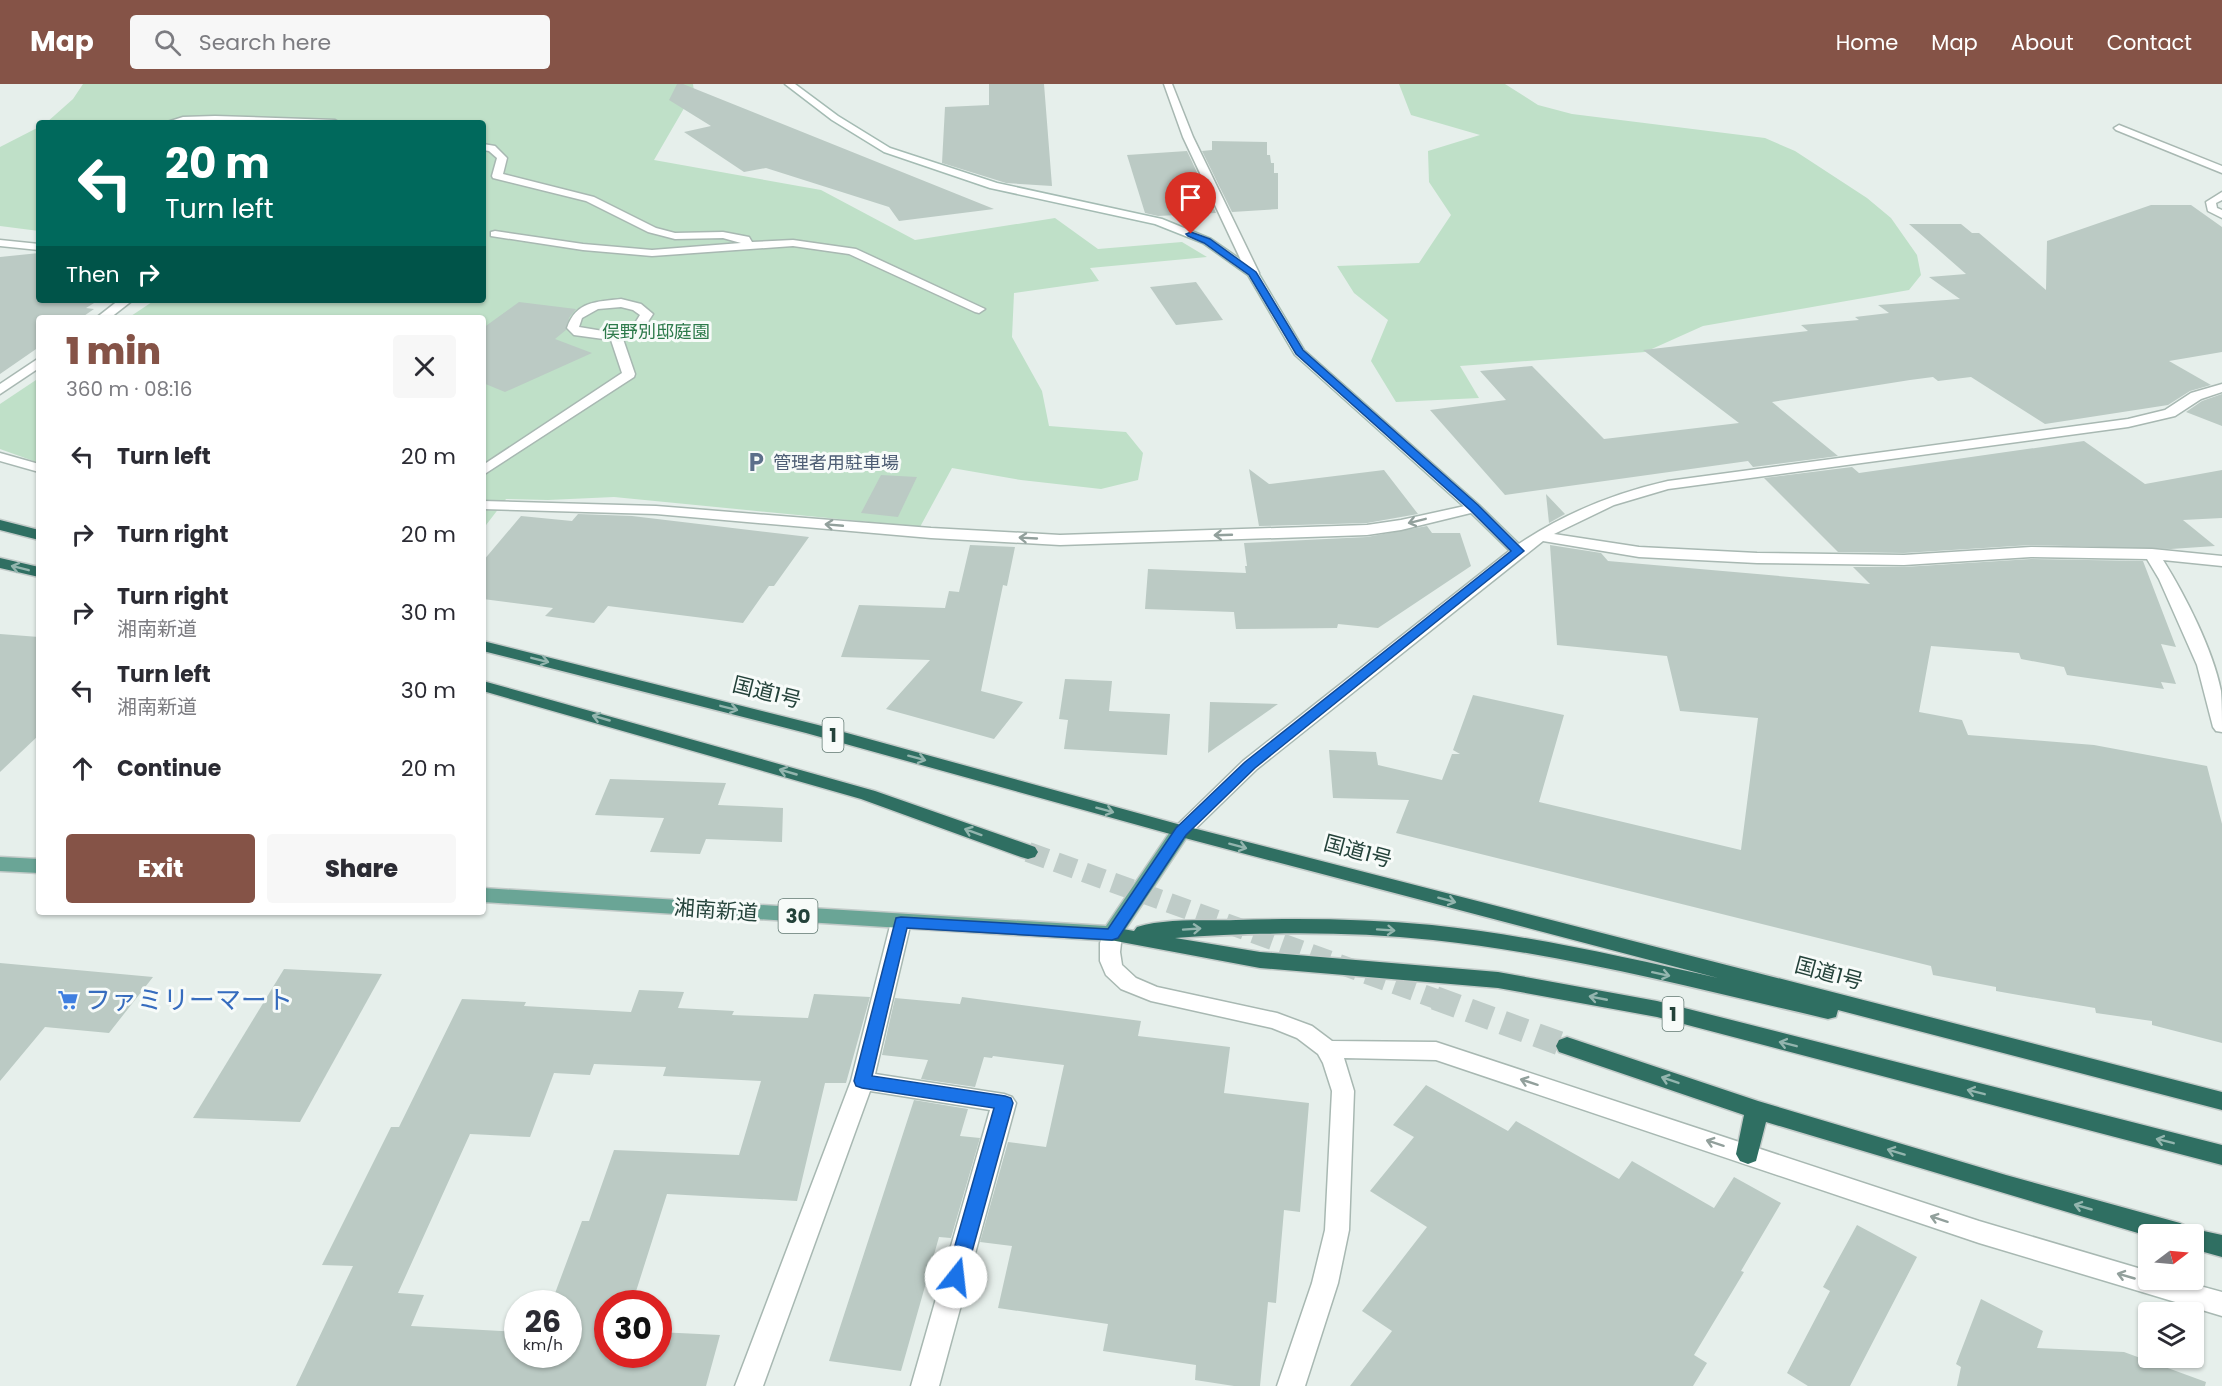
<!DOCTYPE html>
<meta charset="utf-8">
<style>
:root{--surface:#fff;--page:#f7f7f7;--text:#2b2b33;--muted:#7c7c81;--accent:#855347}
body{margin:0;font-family:Poppins,"Noto Sans JP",sans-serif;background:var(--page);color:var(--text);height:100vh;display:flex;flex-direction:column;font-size:22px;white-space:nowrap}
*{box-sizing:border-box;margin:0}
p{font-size:20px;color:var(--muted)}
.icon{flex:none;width:33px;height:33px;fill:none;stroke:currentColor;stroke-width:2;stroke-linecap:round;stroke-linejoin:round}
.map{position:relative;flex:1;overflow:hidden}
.sheet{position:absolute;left:36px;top:231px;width:450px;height:600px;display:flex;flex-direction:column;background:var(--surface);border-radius:6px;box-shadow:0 2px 4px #0004}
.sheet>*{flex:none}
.guide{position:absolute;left:36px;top:36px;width:450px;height:183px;border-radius:6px;box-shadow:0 2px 4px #0004;background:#00695c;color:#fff;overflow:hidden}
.needle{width:39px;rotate:74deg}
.buttons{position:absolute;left:2138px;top:1140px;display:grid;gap:12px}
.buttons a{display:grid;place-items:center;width:66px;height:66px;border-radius:6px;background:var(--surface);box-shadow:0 2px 4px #0004;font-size:30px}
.speed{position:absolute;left:504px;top:1206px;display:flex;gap:12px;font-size:30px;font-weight:700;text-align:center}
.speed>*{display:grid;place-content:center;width:78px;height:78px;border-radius:50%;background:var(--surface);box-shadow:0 2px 4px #0004;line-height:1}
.speed small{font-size:15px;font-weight:400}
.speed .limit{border:9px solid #d22;background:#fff;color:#111}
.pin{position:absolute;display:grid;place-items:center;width:51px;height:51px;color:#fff;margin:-62px -26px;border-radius:50% 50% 50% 0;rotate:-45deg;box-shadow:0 0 6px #0007}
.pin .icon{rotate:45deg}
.me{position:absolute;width:66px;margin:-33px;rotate:16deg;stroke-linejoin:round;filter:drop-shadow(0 0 4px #0008)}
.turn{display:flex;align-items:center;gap:21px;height:126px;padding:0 30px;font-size:27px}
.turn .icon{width:78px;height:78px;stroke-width:2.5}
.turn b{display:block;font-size:42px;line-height:51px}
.then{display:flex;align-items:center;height:57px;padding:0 30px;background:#0003;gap:12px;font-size:22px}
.round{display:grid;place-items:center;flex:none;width:63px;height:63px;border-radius:6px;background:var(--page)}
.summary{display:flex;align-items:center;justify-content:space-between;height:102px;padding:0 30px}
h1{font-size:36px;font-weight:800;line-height:45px;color:var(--accent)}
.action{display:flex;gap:12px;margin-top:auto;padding:12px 30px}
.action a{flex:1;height:69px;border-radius:6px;background:var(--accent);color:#fff;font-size:24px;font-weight:800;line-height:69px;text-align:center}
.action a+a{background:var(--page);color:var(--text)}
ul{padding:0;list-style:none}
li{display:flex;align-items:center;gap:18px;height:78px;padding:0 30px}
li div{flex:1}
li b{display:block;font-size:22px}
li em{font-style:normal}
header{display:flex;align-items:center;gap:36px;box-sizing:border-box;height:84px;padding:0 30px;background:var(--accent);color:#fff}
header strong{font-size:28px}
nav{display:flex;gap:33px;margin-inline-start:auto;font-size:21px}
.search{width:420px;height:54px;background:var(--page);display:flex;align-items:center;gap:15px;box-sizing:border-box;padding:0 21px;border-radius:6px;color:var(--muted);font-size:22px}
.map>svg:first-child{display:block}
.green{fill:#bfe0c8}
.building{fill:#bbcac4;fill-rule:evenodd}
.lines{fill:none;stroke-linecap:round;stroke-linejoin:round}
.highway-tunnel-far1{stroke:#bfccc8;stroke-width:20;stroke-dasharray:20 10;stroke-linecap:butt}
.highway-tunnel{stroke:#bfccc8;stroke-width:24;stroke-dasharray:24 12;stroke-linecap:butt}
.street-casing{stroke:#a8b8b2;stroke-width:3}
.secondary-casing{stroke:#a4bbb3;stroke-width:3}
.primary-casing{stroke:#c2cac8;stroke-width:3}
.highway-casing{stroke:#c2cac8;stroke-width:3}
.street{fill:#fff;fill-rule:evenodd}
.secondary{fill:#fff;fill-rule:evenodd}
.primary{fill:#6aa596;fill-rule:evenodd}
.highway{fill:#2f6f62;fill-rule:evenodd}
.oneway{stroke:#92a09c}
.oneway2{stroke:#93b5ae}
.route{fill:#1a73e8;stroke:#114b97;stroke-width:1.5}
.labels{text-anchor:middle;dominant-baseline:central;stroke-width:6;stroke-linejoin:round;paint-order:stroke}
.far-park-label{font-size:18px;fill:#2d7a4b;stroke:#f7fbf9}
.far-service-label{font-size:18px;fill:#4e5e75;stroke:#f7fbf9;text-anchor:start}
.shield{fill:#f7fbf9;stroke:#637a73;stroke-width:1.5}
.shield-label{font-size:20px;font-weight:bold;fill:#24423a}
.street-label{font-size:21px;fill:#24423a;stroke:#f7fbf9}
.near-shop-label{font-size:26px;fill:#366cbe;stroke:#f7fbf9;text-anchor:start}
</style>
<header>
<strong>Map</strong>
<div class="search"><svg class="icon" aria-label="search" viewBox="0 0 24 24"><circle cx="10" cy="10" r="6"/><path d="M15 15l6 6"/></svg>Search here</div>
<nav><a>Home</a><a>Map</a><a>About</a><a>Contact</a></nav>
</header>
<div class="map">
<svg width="2222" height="1302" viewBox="0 0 2222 1302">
<rect width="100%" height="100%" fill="#e6efeb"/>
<g class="green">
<polygon points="83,0 693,0 694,7 654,76 821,106 915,156 1055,134 1098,165 1182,158 1207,173 1090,184 1099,197 1014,209 1012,253 1042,307 1049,342 1126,348 1143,369 1138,396 1101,405 1021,396 952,384 920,443 614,413 548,416 506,415 483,445 483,234 128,234 155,216 483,216 483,39 46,39 73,15"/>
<polygon points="1399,0 1505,0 1538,21 1572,30 1765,54 1795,67 1867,114 1891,134 1917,171 1921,191 1909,206 1703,242 1645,268 1460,282 1479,314 1396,318 1371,277 1388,236 1354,209 1337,182 1419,179 1451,131 1429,98 1428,67 1480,51 1411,31"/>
<polygon points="39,43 39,147 0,142 0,63"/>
<polygon points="39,294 39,379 0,365 0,320"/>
</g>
<g class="building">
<polygon points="677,0 683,0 994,125 899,137 889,123 766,84 744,88 684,48 711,42 669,16"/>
<polygon points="989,0 1044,0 1052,102 1006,99 942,79 945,23 989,21"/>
<polygon points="1212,57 1267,58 1267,71 1270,71 1271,79 1274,79 1274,89 1278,89 1278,125 1232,128 1202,67 1212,66"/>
<polygon points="1187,67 1216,129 1158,132 1145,129 1127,71"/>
<polygon points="2151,121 2191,121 2222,143 2222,268 2169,277 2211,301 2190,307 2168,321 2045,340 1971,293 1938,297 1933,293 1910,296 1772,318 1838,372 1753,383 1748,377 1505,411 1430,326 1506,316 1480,287 1532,282 1604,355 1739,339 1643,266 1808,247 1801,241 1859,236 1855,233 1889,229 1878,221 1960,215 1929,193 1966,190 1909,140 1961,140 1972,149 1979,149 2046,206 2047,157"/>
<polygon points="39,169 39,216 99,216 86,224 94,225 81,234 39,234 39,263 0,290 0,173"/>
<polygon points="1196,198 1223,236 1176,241 1150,203"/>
<polygon points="519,218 576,225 569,234 566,246 555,255 592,269 505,308 483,299 483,244"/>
<polygon points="2222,310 2222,342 2186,328 2202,317"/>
<polygon points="2084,357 2145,400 2222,386 2222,434 2183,436 2215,462 2171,465 2031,461 1904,469 1838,468 1764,394 1852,383 1859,389"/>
<polygon points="1249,385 1269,400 1384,386 1418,430 1367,439 1259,442"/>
<polygon points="881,391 917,393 898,433 861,429"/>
<polygon points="1546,410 1565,430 1549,439"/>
<polygon points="578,430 632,432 809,453 774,502 769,502 743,539 608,522 594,539 545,532 553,524 483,515 483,477 521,432 572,437"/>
<polygon points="1427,442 1432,449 1460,449 1471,482 1378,544 1338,540 1337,544 1236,545 1234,528 1145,525 1148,485 1246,489 1245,482 1247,482 1244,459 1367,453"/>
<polygon points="970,461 1015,463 1007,502 1003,501 981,607 1023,618 994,655 886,625 930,576 841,573 859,521 945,524 949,507 959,508"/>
<polygon points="1550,461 1601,469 1608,477 1870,500 1853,483 1904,483 2031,475 2143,477 2176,563 2161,560 2176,600 2161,598 2164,605 2067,591 2064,583 2021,575 2019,569 1931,562 1919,628 1962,636 1968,651 2094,661 2207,682 2222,740 2222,959 2152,941 2152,937 2096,929 2095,924 2024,912 1996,907 1996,903 1933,891 1931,882 1396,749 1409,716 1333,714 1329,666 1376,668 1378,681 1442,696 1452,670 1460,670 1453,666 1473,611 1564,631 1539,718 1741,766 1758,634 1680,627 1667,572 1557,561"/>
<polygon points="0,550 39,553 39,651 0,688"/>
<polygon points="1065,595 1112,597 1109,627 1170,630 1167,671 1064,665 1068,636 1059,635"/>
<polygon points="1210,618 1278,620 1208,669"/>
<polygon points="610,695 726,699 718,721 783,724 782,758 706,755 700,770 650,768 664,734 595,731"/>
<polygon points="0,879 153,893 109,949 45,943 0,997"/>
<polygon points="284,885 382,890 300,1038 193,1034"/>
<path d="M 639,906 L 684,908 L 678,924 L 734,927 L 732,931 L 808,934 L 814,910 L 870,913 L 846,999 L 825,999 L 797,1117 L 667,1110 L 632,1220 L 608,1220 L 608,1270 L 658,1270 L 658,1248 L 720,1251 L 706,1302 L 296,1302 L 353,1182 L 322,1181 L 391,1043 L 399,1043 L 462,915 L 526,918 L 524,922 L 631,928 ZM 594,980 L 666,983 L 663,992 L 761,997 L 739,1071 L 614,1066 L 589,1137 L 582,1137 L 551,1220 L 568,1220 L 568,1270 L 518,1270 L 518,1248 L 411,1242 L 424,1211 L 398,1209 L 470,1050 L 530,1053 L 554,989 L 590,991 Z"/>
<polygon points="962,913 1141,937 1138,952 1230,963 1224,1009 1309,1019 1300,1128 1284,1126 1276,1219 1268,1218 1260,1302 1234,1302 1195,1296 1196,1281 1103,1267 1108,1240 998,1224 1012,1162 980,1158 1008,1058 1046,1063 1064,981 993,972 992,974 984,973 975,1003 921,995 928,976 882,971 895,914 960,920"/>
<polygon points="1426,1001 1508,1047 1516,1037 1619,1095 1632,1077 1714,1124 1734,1093 1781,1119 1741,1187 1744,1188 1694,1271 1707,1279 1693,1302 1350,1302 1392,1247 1362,1227 1427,1143 1370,1107 1414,1053 1393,1041"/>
<polygon points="914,1016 968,1025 960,1052 980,1054 951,1154 939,1153 901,1287 829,1277"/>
<polygon points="1857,1141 1917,1173 1850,1302 1808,1302 1787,1289 1830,1207 1823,1203"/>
<polygon points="1981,1215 2043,1247 2037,1264 2124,1268 2206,1298 2205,1302 1957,1302 1961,1283 1956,1280"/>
</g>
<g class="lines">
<polyline class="highway-tunnel-far1" points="1028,768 1439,916"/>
<polyline class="highway-tunnel" points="1435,914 1567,962"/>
<g class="street-casing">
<g id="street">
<polygon points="1164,0 1172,0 1193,53 1259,189 1257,191 1253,192 1247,189 1183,53"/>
<polygon points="215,32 335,36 340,39 164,39 183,33"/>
<polygon points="2119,41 2222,82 2222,89 2116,46 2114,44"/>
<polygon points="483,60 495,62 507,74 503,90 594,113 656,144 675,149 723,148 749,153 752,158 793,156 856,165 985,225 979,229 975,228 849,170 793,162 652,172 583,166 491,152 491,148 495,147 583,160 652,166 741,159 723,154 675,155 648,148 586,117 493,94 492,92 497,74 489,67 483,66"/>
<polygon points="2222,108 2222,116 2216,119 2217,124 2222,126 2222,134 2208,127 2206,118"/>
<polygon points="0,156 39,160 39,166 0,162"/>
<path d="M 621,215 L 641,220 L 653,230 L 640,250 L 623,255 L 635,290 L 634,293 L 483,391 L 483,381 L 622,289 L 611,256 L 574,251 L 567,244 C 576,217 596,218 621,215 ZM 621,223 L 633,226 L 640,231 L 632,244 L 615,249 L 579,243 L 582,234 L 598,225 Z"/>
<polygon points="119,216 133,216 110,234 96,234"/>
<polygon points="39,274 39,284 0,310 0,300"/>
<path d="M 2222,300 L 2222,308 L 2201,315 L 2175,332 L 2128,343 L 1668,405 L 1614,421 L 1554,450 L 1639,463 L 1757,469 L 1904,471 L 2031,463 L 2152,465 L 2222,472 L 2222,482 L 2163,476 C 2185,511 2213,566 2221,607 C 2222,620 2222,635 2222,648 L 2216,647 L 2213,643 L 2197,581 L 2159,495 L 2147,475 L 2031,473 L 1904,481 L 1757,479 L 1639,473 L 1543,457 L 1257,685 L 1188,752 L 1181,753 L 1174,752 L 1171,747 L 1243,677 L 1513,464 C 1560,431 1611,410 1668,397 L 2128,335 L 2165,326 L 2191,309 Z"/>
<polygon points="0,369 39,380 39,388 0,377"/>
<polygon points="483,417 656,422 931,444 1060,451 1367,441 1401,436 1474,420 1481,424 1479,427 1401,446 1367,451 1060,461 931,454 656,430 483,425"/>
<polygon points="901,831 908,833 911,838 875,990 1004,1010 1012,1013 1016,1019 939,1302 911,1302 990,1026 870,1007 763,1302 735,1302 851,997 891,838 894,833"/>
<polygon points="1112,843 1119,845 1122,850 1120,868 1122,881 1136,894 1157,903 1277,929 1312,942 1332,957 1436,958 1979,1137 2148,1187 2148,1196 2178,1196 2222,1208 2222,1232 1979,1159 1436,976 1344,974 1354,1007 1349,1146 1338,1199 1305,1302 1277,1302 1312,1199 1325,1146 1332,1007 1323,979 1318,970 1297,954 1272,944 1151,917 1121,905 1106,891 1100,877 1100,859 1105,845"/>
</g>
</g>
<g class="secondary-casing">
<polygon id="secondary" points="785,0 795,0 838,32 890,64 997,99 1162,135 1211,155 1257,187 1304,266 1479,421 1526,467 1523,470 1513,470 1469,427 1295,271 1248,191 1203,159 1155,140 990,104 884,68 832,36"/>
</g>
<g class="primary-casing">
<g id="primary">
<polygon points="1181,741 1188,742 1191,747 1119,855 1112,857 483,818 483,804 1106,842 1174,742"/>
<polygon points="0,773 39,775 39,789 0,787"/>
</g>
</g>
<g class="highway-casing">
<g id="highway">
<polygon points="0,436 39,446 39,456 0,446"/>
<polygon points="0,474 39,483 39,493 0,484"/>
<path d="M 483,557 L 818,641 L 1181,741 L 2222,1008 L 2222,1026 L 1838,926 L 1836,933 L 1828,935 C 1697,905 1566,870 1433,856 C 1347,847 1261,848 1175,854 L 1260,868 L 1498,888 L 1657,917 L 2222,1061 L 2222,1081 L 1657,933 L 1498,904 L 1260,884 L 1105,855 L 1102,850 L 1105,845 L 1112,843 L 1134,847 L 1137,843 C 1165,834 1206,837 1236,836 C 1302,834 1367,835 1432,841 C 1528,851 1624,873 1718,894 L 1181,753 L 806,649 L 483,567 Z"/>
<polygon points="483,597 875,707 1035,763 1038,768 1035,773 1028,775 1021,773 861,715 483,607"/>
<polygon points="1567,953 1758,1017 2006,1091 2180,1139 2190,1144 2222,1151 2222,1173 2193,1165 2193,1150 2148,1152 1766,1038 1756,1077 1748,1080 1740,1077 1736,1070 1744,1031 1559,968 1556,962 1559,956"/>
</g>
</g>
<use href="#street" class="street"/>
<use href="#secondary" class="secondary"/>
<use href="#primary" class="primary"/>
<use href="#highway" class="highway"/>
</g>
<defs><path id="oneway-shaft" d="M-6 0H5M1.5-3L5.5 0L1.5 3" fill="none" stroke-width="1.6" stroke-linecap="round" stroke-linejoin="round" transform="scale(1.5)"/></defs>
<g class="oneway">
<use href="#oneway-shaft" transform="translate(1417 437) rotate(166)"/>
<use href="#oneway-shaft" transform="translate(834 441) rotate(-175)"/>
<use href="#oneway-shaft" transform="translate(1223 451) rotate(178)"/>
<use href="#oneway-shaft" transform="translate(1028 454) rotate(-177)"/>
<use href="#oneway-shaft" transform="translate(1529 998) rotate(-162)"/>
<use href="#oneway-shaft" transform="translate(1715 1059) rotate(-162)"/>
<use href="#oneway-shaft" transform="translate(1939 1135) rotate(-162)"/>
<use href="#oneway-shaft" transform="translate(2126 1192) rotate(-164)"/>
</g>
<g class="oneway2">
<use href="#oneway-shaft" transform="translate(20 484) rotate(-166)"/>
<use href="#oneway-shaft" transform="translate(540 576) rotate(14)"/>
<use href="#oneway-shaft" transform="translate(729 624) rotate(14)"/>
<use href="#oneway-shaft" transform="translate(601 634) rotate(-164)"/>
<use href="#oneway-shaft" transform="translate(917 674) rotate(15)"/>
<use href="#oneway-shaft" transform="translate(788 688) rotate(-164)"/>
<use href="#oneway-shaft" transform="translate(1105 726) rotate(15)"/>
<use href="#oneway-shaft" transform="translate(973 748) rotate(-160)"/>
<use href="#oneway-shaft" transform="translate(1238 762) rotate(15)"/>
<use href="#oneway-shaft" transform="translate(1447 816) rotate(15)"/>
<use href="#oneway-shaft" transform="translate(1192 845) rotate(-4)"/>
<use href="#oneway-shaft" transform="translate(1386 846) rotate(4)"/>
<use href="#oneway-shaft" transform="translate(1661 890) rotate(12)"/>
<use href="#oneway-shaft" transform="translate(1598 914) rotate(-169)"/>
<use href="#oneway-shaft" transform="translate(1788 960) rotate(-166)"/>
<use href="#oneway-shaft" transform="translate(1670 996) rotate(-161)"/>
<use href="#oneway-shaft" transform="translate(1976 1008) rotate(-166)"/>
<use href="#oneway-shaft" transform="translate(2165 1057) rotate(-166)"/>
<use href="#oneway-shaft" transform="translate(1896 1068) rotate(-163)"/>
<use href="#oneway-shaft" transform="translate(2083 1123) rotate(-164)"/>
</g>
<polygon class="route" points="1191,148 1210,155 1256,188 1303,266 1478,421 1524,467 1255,684 1186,751 1118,854 1112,856 907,844 872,992 1005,1012 1011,1014 1013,1019 965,1193 963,1199 956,1202 949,1199 946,1193 994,1024 862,1004 856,1002 854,997 896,834 901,833 1108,845 1176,744 1245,678 1511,467 1470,426 1296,270 1249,191 1204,159 1188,152 1186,150"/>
<defs>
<g id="parking-bare" transform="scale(1.62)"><path d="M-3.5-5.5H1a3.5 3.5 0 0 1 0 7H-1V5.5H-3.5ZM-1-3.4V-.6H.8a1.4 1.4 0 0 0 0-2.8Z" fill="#5c6f8a" stroke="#f7fbf9" stroke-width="2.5" paint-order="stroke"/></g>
<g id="supermarket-bare" transform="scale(1.62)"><path d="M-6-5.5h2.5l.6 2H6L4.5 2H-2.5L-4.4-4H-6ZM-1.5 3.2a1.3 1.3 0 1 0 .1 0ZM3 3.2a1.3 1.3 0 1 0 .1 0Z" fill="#3f7fe0" stroke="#f7fbf9" stroke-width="2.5" paint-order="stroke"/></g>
</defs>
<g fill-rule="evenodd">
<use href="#parking-bare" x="756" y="378"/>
<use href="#supermarket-bare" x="68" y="916"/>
</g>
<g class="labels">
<g class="far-park-label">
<text x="656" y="247">俣野別邸庭園</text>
</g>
<g class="far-service-label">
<text x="773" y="378">管理者用駐車場</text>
</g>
<g class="shield">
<rect x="822.5" y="634" width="21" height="34" rx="4.5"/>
<rect x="778.5" y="815" width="39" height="34" rx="4.5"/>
<rect x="1662.5" y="913" width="21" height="34" rx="4.5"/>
</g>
<g class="shield-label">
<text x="833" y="651">1</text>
<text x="798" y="832">30</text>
<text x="1673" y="930">1</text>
</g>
<g class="street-label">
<text transform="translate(767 608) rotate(14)">国道1号</text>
<text transform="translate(1358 767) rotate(15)">国道1号</text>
<text transform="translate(716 826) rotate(4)">湘南新道</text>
<text transform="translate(1829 889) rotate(15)">国道1号</text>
</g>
<g class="near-shop-label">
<text x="85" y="916">ファミリーマート</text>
</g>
</g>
</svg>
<div class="buttons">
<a><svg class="needle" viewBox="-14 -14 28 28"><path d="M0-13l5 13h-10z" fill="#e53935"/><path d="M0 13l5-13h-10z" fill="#7c7c81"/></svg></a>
<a><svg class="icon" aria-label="layers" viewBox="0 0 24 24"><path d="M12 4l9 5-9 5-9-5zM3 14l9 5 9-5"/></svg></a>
</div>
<div class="speed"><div>26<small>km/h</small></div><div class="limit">30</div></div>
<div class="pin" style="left:1191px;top:150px;background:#d93025"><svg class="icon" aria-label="arrive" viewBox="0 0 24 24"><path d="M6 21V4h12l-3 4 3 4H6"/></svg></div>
<svg class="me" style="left:956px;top:1193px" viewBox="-20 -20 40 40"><circle r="19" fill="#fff"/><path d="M0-13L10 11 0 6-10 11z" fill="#1a73e8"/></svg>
<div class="guide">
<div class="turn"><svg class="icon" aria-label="left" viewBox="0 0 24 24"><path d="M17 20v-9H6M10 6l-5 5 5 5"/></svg><div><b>20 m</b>Turn left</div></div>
<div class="then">Then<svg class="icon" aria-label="right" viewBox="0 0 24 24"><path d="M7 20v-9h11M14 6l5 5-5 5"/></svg></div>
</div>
<section class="sheet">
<div class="summary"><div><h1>1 min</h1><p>360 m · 08:16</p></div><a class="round"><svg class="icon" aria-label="close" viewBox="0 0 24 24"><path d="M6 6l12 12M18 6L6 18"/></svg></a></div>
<ul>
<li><svg class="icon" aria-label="left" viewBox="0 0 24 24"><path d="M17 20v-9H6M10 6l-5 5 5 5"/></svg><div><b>Turn left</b></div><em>20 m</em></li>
<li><svg class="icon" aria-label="right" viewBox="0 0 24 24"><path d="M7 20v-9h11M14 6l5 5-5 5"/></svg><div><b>Turn right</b></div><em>20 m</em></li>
<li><svg class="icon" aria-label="right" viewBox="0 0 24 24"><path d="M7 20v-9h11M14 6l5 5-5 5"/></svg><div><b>Turn right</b><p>湘南新道</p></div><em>30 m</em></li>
<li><svg class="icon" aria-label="left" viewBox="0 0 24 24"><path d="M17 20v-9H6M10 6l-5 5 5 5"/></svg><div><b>Turn left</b><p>湘南新道</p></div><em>30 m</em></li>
<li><svg class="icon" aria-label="ahead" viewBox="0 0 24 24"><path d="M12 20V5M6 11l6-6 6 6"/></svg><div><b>Continue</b></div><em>20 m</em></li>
</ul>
<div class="action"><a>Exit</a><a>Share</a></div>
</section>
</div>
